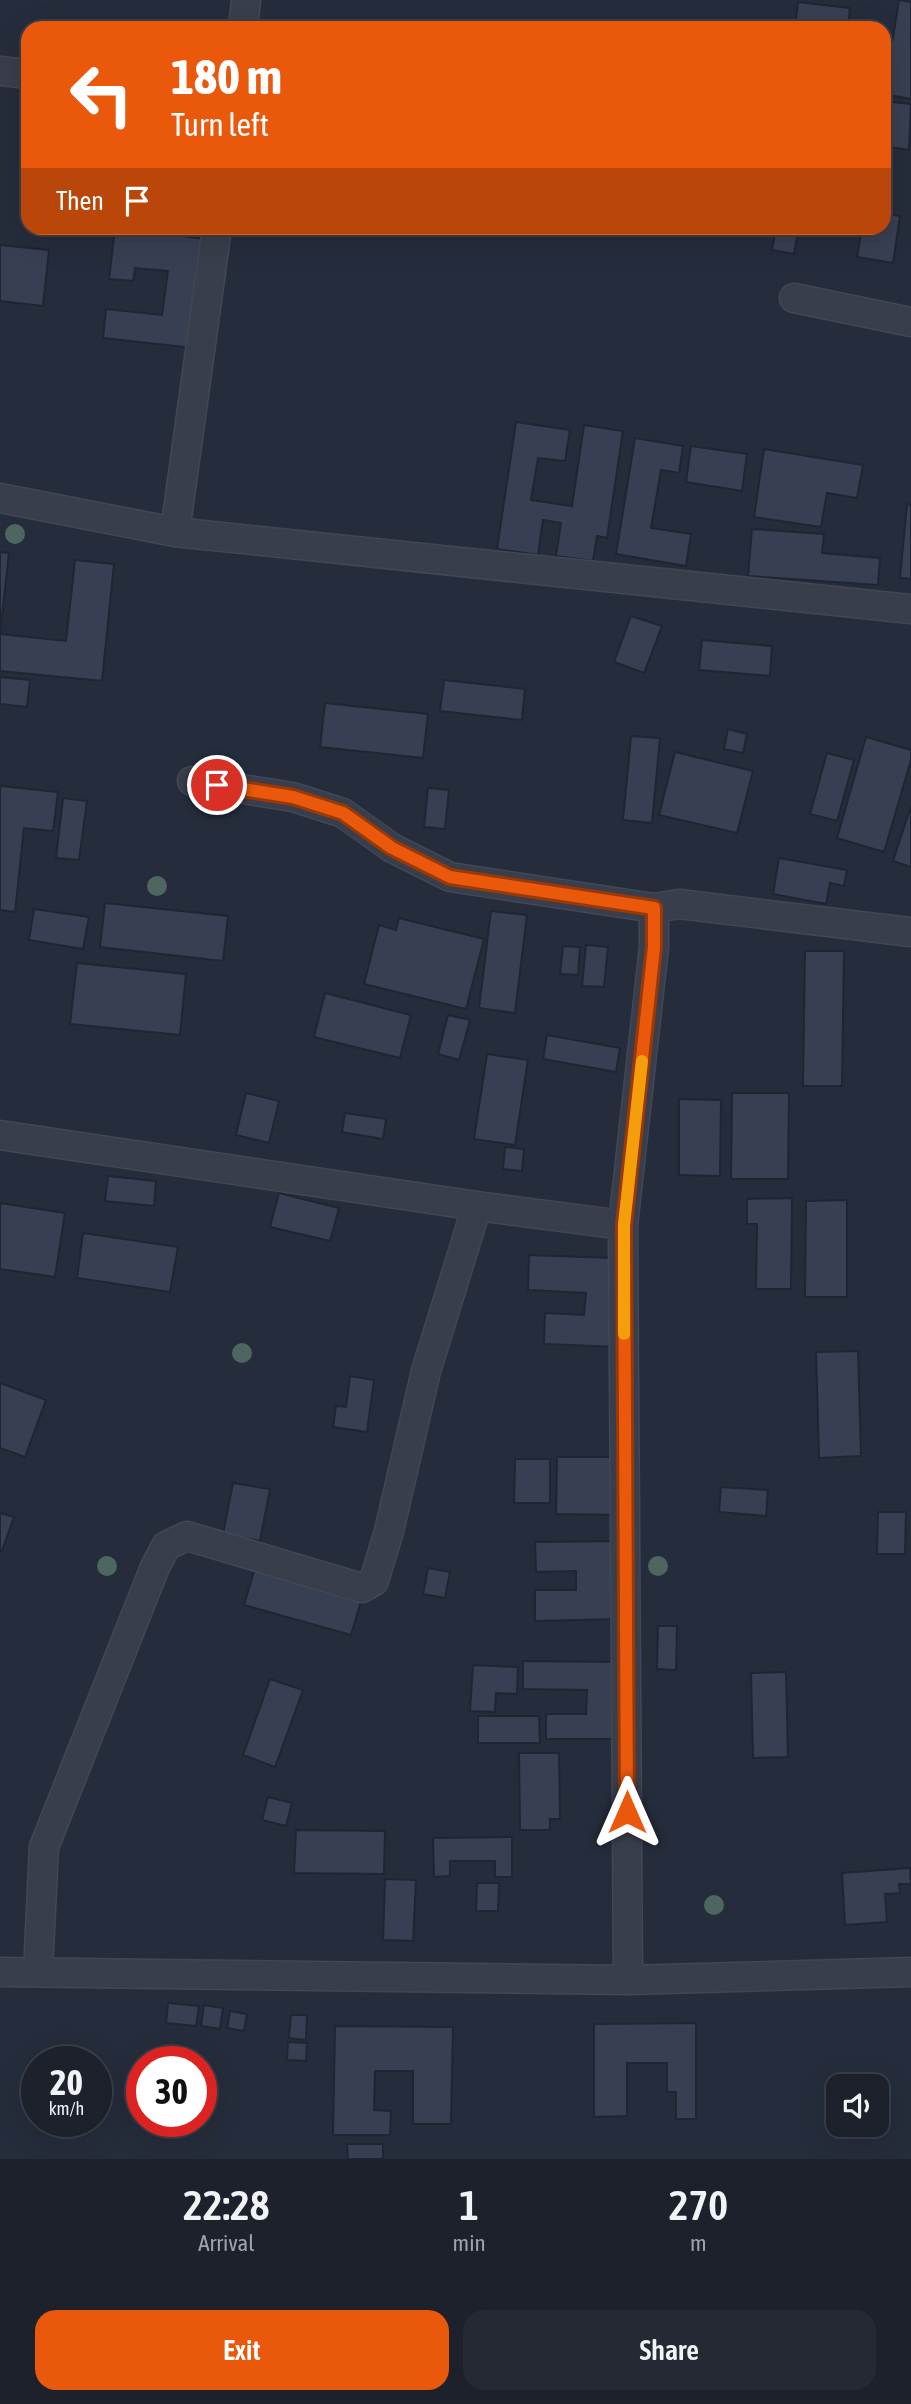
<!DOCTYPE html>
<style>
:root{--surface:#1c212c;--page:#252934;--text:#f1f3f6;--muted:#a0a3a9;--line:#3a3e48;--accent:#ea580c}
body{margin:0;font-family:"Asap Condensed",sans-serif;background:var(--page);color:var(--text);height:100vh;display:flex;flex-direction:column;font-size:26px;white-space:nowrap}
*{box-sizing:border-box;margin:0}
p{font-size:23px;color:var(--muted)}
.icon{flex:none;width:38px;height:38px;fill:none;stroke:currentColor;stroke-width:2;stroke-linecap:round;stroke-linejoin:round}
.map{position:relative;height:2159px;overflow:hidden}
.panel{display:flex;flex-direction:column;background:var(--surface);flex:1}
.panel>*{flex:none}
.banner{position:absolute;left:21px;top:21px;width:870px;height:214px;border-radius:21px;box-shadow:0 7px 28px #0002,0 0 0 2px var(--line);background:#ea580c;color:#fff;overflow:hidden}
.buttons{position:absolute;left:826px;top:2074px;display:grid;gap:14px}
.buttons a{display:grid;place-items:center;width:63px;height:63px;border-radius:14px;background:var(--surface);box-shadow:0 7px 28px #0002,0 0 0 2px var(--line);font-size:35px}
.speed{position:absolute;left:21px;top:2046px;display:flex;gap:14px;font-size:35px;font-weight:700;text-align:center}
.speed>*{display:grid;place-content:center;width:91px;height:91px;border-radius:50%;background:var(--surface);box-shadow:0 7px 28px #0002,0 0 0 2px var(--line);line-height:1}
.speed small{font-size:18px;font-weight:400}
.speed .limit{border:10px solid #d22;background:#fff;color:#111}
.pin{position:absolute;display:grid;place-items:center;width:60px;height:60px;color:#fff;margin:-30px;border:4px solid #fff;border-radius:50%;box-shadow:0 2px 7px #0007}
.me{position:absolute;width:77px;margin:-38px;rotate:0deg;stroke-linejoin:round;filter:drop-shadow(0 0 5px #0008)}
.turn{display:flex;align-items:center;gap:24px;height:147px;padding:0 35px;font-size:32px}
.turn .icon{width:91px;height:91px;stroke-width:2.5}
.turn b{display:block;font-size:49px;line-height:60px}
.then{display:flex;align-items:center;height:66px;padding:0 35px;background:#0003;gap:14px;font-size:26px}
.eta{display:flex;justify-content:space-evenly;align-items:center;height:119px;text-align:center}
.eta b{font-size:42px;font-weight:600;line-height:49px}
.button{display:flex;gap:14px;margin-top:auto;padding:14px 35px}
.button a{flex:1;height:80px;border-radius:21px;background:var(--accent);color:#fff;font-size:28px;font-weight:600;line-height:80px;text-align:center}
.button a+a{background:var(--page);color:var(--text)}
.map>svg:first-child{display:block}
.building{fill:#373f52;stroke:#202533;stroke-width:2}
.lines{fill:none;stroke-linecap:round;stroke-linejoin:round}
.minor-casing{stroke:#424755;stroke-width:31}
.minor{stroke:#393e4c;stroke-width:28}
.tree{fill:#4d665f}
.route-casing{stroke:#983908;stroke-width:18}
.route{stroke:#ea580c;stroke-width:12}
.slow{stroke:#f59e0b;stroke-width:12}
</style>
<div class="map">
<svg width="911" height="2159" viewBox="0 0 911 2159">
<rect width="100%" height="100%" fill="#252c3b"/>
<g class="building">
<polygon points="899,0 911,2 911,99 884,94"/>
<polygon points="798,2 850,8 848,28 795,28"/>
<polygon points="884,101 911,104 909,150 884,146"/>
<polygon points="884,213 900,216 893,263 857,257 862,228 884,228"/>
<polygon points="32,228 94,228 93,234"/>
<polygon points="115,228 206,239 193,348 103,338 106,309 162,315 168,271 135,268 133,281 109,279"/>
<polygon points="776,228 798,231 794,254 772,250"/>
<polygon points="0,245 49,250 43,306 0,301"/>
<polygon points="516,422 570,430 565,461 538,458 531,500 572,506 584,425 623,431 607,538 597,536 593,561 556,556 561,523 543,520 538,555 497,549"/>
<polygon points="635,438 683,446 679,473 661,470 651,528 691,534 686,566 616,554"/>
<polygon points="691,446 747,454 742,491 686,482"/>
<polygon points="764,449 863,465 857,498 827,493 821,527 754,517"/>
<polygon points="907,504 911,505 911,579 900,578"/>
<polygon points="752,529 824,534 822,553 880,558 878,585 748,576"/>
<polygon points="0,552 9,553 0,634"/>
<polygon points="75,560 114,564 102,681 0,671 0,634 66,641"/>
<polygon points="631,616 662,626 644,673 614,662"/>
<polygon points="702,640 772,646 770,676 699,670"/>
<polygon points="0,677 30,680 27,707 0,704"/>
<polygon points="444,680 525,689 522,720 440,711"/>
<polygon points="325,703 428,714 423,758 320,747"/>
<polygon points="728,729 747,734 743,753 724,749"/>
<polygon points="631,736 660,738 652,823 623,820"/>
<polygon points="866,737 911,750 911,760 884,852 837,838"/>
<polygon points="675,752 753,771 737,833 659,815"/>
<polygon points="827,753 854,760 837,821 810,814"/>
<polygon points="0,786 58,792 53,831 24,828 15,912 0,910"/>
<polygon points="428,788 449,790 445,829 424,827"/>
<polygon points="63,798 87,801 79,860 56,858"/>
<polygon points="911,806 911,867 893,861"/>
<polygon points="779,858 847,870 844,886 830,883 826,904 773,894"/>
<polygon points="105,903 228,916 223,961 100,947"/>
<polygon points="34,909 89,917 83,949 29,940"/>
<polygon points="491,911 527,915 515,1013 479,1008"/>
<polygon points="399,918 484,939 466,1009 364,984 379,925 396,930"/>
<polygon points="586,945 608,947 604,987 582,986"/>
<polygon points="563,946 580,947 578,975 560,974"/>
<polygon points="805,951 844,951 842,1086 803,1086"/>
<polygon points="77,963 186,974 180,1035 70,1024"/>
<polygon points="325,993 411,1015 400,1058 314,1037"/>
<polygon points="448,1015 470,1020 459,1060 438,1054"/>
<polygon points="547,1035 620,1048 616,1072 543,1059"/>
<polygon points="487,1054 528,1060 515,1145 474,1139"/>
<polygon points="246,1093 279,1101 269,1143 236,1135"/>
<polygon points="732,1093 789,1093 788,1179 731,1179"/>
<polygon points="679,1099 721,1100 720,1176 679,1175"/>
<polygon points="345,1113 386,1119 383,1139 342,1132"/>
<polygon points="505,1147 524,1149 522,1171 503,1169"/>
<polygon points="108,1176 156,1181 154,1206 105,1201"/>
<polygon points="279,1193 339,1208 330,1241 270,1227"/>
<polygon points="792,1198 791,1289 756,1289 757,1224 747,1224 747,1199"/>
<polygon points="847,1200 847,1297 805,1297 806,1201"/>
<polygon points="0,1203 65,1213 55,1277 0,1269"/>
<polygon points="83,1233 178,1247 170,1292 77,1278"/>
<polygon points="529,1255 612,1258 609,1315 619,1316 617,1347 544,1344 545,1313 584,1315 586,1293 528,1290"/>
<polygon points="858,1351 861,1456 819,1458 816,1352"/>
<polygon points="350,1376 374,1380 367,1432 333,1427 336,1406 346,1407"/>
<polygon points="0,1383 46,1400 25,1457 0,1448"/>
<polygon points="557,1457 623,1457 622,1515 556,1514"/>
<polygon points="515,1459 550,1459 550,1503 514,1503"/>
<polygon points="233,1483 270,1489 260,1541 223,1534"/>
<polygon points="721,1487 768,1490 766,1516 719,1512"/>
<polygon points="878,1512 906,1512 905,1554 877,1554"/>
<polygon points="0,1513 14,1517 2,1551 0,1551"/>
<polygon points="620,1541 620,1619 535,1621 535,1590 576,1590 576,1571 536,1572 535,1542"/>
<polygon points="255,1568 362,1598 351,1635 244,1605"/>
<polygon points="428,1568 450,1572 445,1598 423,1594"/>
<polygon points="658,1626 677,1626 676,1670 657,1669"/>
<polygon points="523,1661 619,1662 618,1739 546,1739 546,1714 586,1714 587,1690 523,1689"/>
<polygon points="473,1665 518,1667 517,1694 496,1693 495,1712 470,1711"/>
<polygon points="786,1672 788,1757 753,1758 751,1673"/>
<polygon points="270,1679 303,1690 275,1767 243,1755"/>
<polygon points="478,1716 539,1716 540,1743 478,1743"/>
<polygon points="519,1753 559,1753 560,1819 550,1819 550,1830 520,1830"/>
<polygon points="268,1797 292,1803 286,1826 262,1820"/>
<polygon points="296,1830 385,1831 384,1874 294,1873"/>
<polygon points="512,1837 512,1877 495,1877 495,1861 450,1861 450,1876 434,1877 433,1838"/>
<polygon points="910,1868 911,1884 899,1884 900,1893 885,1894 887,1922 845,1925 842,1873"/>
<polygon points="385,1879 416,1880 413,1941 383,1940"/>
<polygon points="477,1883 499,1883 498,1911 476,1911"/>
<polygon points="168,2003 199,2006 196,2026 166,2023"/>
<polygon points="204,2005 223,2008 220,2029 201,2026"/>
<polygon points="230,2011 247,2014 244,2031 227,2028"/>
<polygon points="291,2015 307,2015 306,2040 289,2038"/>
<polygon points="696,2023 696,2119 676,2119 676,2092 667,2092 667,2063 627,2063 627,2116 594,2117 594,2024"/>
<polygon points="335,2026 453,2027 451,2124 413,2124 413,2071 375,2071 374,2110 391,2111 390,2135 333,2135"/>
<polygon points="288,2042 307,2043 306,2061 287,2060"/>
<polygon points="347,2144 383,2144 383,2159 348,2159"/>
</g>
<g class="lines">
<g class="minor-casing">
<g id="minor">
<polyline points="243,28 246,0"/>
<polyline points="0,71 28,74"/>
<polyline points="794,298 911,322"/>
<polyline points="0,498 175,532 911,609"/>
<polyline points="175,532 217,228"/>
<polyline points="192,781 293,797 343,813 392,848 450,877 654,908 679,904 911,932"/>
<polyline points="0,1135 477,1206 623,1225"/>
<polyline points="0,1972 628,1980 911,1972"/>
<polyline points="38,1972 44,1847 155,1567 166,1546 187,1536 362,1588 374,1581 389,1531 426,1371 477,1206"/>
<polyline points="628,1980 623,1225 654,947 654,908"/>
</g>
</g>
<use href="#minor" class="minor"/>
</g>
<g class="tree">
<circle cx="15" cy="534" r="10"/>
<circle cx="157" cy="886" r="10"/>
<circle cx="242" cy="1353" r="10"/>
<circle cx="107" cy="1566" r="10"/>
<circle cx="658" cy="1566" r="10"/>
<circle cx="714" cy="1905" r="10"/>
</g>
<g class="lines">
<g class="route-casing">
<polyline id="route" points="217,785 293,797 343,813 392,848 450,877 654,908 654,947 624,1225 627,1812"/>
</g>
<use href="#route" class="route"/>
<polyline class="slow" points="624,1334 624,1225 642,1061"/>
</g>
</svg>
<div class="buttons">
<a><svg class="icon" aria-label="sound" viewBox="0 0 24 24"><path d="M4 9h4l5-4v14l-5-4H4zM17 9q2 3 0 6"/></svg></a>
</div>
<div class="speed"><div>20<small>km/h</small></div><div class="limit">30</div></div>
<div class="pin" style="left:217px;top:785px;background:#d93025"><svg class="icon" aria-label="arrive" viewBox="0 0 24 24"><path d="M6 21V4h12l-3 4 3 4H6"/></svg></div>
<svg class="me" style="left:627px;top:1812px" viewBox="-20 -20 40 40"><path d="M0-17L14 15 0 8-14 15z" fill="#ea580c" stroke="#fff" stroke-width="4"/></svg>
<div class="banner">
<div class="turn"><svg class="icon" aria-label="left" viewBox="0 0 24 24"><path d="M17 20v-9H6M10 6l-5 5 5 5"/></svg><div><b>180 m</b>Turn left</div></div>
<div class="then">Then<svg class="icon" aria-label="arrive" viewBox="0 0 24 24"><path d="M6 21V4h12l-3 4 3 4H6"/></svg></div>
</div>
</div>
<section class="panel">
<div class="eta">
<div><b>22:28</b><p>Arrival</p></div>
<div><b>1</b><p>min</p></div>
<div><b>270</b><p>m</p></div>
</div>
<div class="button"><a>Exit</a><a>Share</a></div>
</section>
